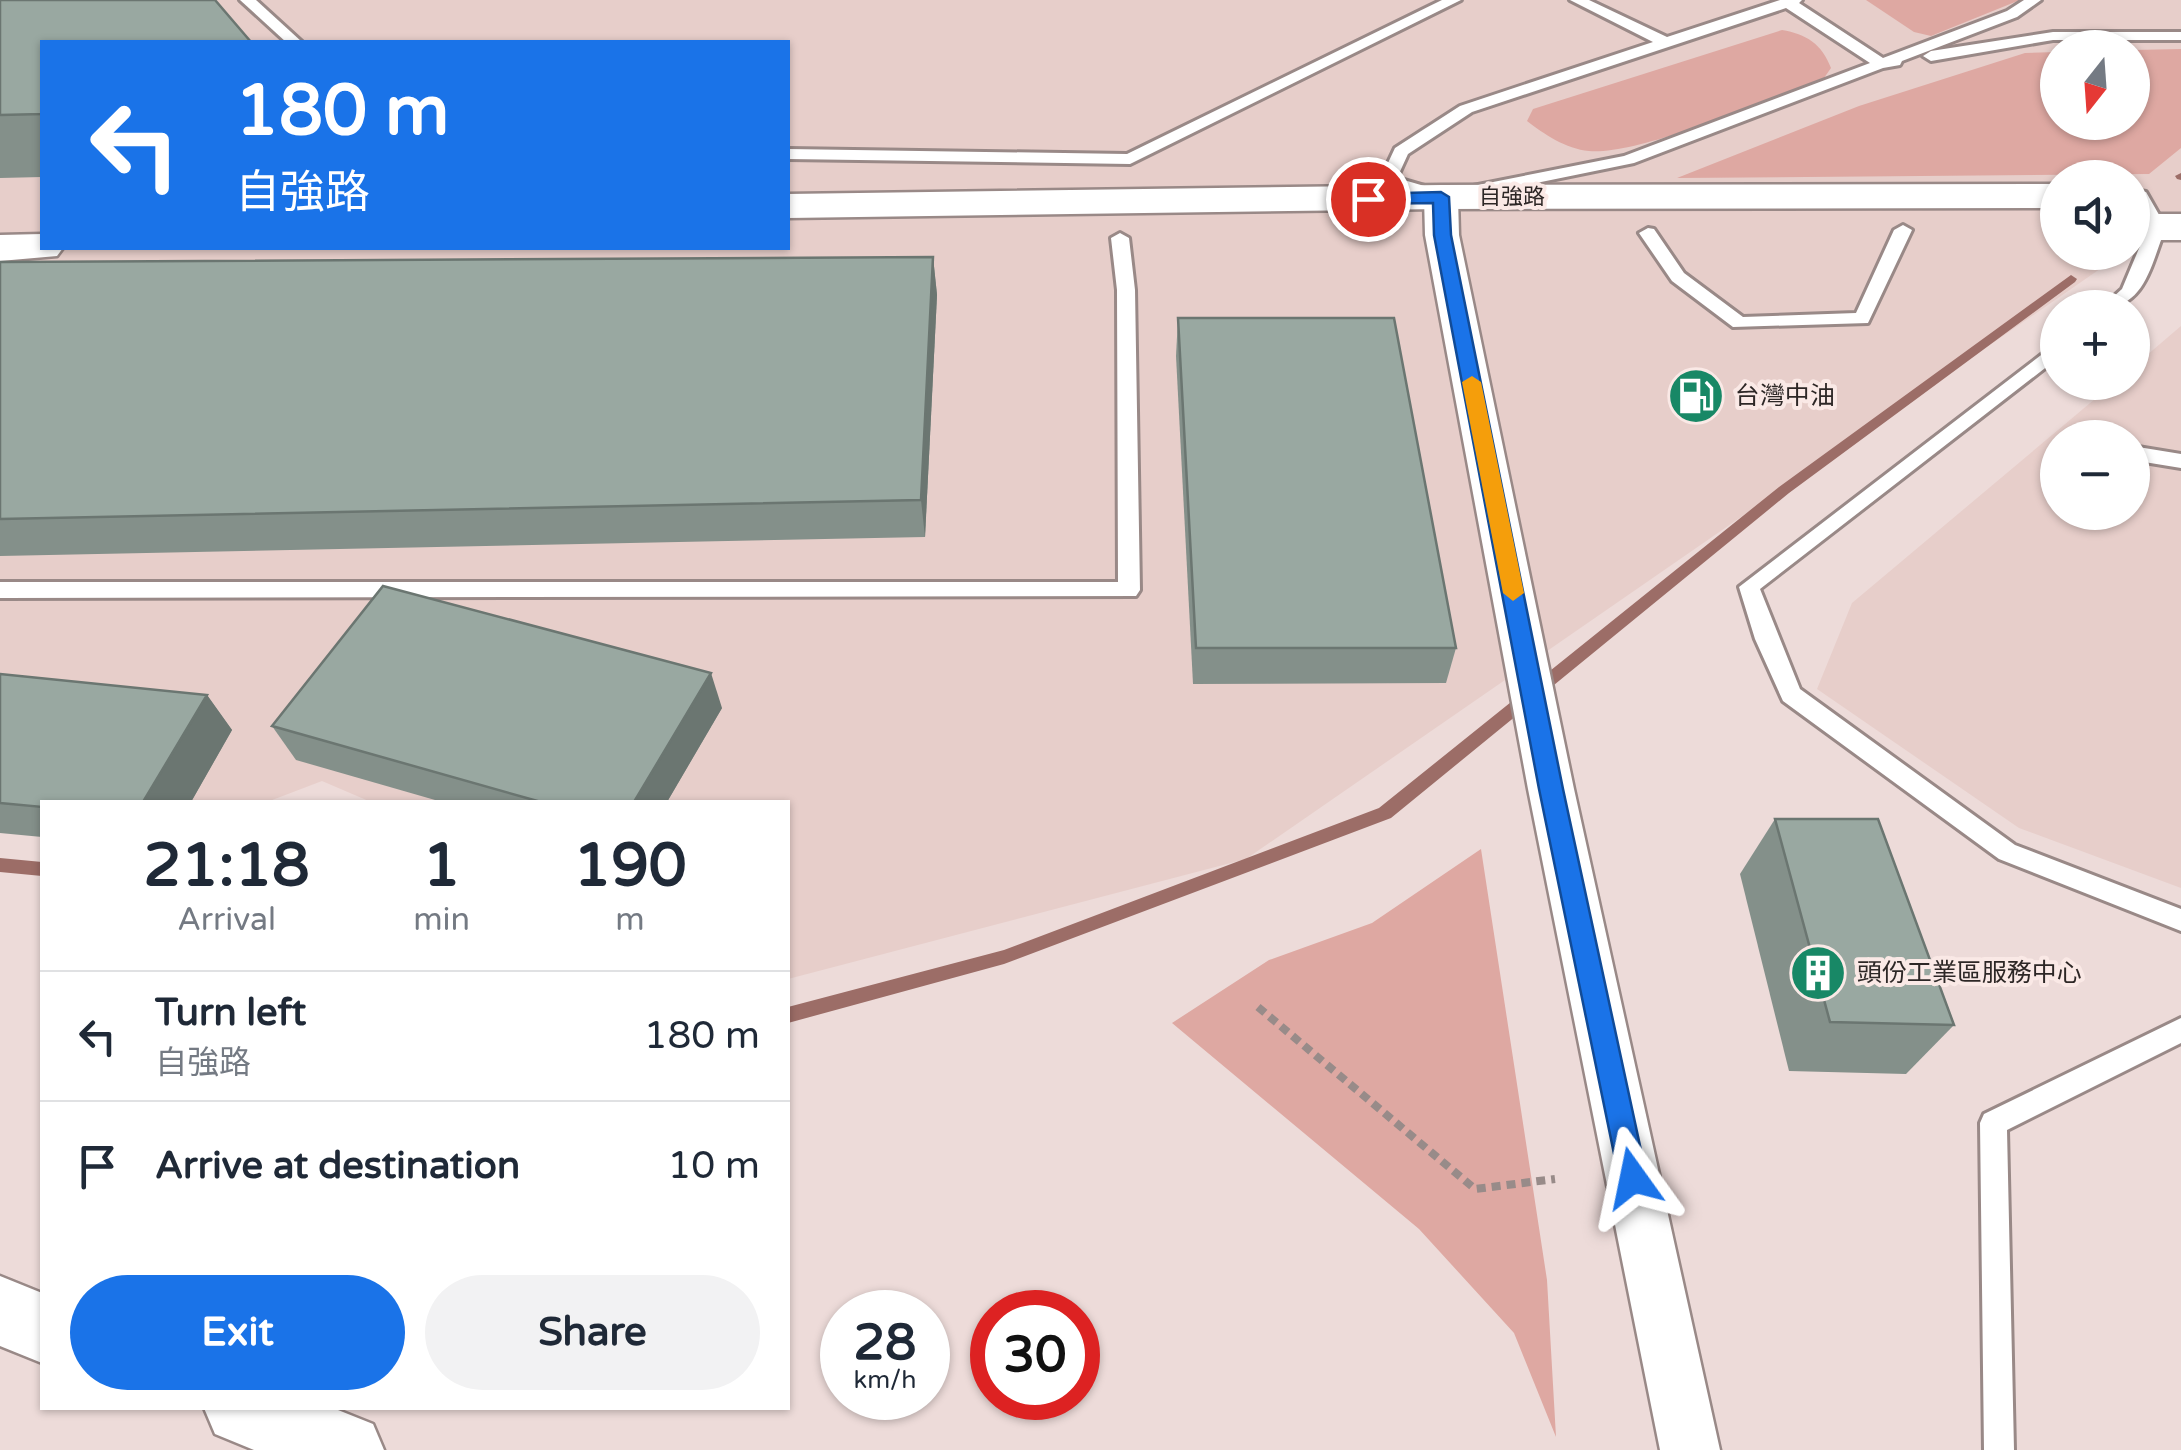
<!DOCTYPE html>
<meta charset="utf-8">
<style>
:root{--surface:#fff;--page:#f2f2f3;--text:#1f2937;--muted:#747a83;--line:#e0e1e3;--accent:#1a73e8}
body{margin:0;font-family:"Varela Round","Noto Sans TC",sans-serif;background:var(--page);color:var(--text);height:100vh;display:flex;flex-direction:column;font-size:38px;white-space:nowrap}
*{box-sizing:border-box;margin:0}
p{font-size:32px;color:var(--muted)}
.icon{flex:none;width:55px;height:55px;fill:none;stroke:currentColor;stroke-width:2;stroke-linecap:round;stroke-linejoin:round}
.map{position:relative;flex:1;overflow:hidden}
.sheet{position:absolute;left:40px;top:800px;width:750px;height:610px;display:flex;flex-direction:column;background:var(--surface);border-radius:0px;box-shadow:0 2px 8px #0004}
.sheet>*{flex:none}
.banner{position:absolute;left:40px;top:40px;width:750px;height:210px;border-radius:0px;box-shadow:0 2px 8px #0004;background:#1a73e8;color:#fff;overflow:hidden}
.needle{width:65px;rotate:197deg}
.buttons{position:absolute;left:2040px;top:30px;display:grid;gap:20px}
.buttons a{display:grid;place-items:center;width:110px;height:110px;border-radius:50%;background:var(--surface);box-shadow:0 2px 8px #0004;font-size:50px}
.speed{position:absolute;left:820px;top:1290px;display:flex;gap:20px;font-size:50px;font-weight:700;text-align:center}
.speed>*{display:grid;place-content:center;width:130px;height:130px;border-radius:50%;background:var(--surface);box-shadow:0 2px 8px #0004;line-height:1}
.speed small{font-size:25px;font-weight:400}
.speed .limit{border:15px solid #d22;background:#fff;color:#111}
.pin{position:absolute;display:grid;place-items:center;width:85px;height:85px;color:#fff;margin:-42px;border:5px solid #fff;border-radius:50%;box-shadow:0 2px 10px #0007}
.me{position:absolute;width:110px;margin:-55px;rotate:348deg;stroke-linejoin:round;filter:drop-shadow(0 0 8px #0008)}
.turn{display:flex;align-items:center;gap:35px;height:210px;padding:0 30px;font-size:45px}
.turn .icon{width:130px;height:130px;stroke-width:2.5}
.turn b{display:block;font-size:70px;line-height:85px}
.eta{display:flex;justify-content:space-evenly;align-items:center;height:170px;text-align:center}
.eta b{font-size:60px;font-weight:700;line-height:70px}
.action{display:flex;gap:20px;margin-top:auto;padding:20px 30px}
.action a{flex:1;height:115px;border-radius:60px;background:var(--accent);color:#fff;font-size:40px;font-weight:700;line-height:115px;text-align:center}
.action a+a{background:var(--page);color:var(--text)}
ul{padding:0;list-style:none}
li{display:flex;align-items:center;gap:30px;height:130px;padding:0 30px;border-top:2px solid var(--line)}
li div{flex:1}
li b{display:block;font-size:38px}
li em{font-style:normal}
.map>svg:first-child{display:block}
.built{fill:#e7ceca;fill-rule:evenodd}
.green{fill:#dea8a2}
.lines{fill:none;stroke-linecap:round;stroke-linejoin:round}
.stream{fill:#9c6d67;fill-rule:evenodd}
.lane-casing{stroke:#998987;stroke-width:6}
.street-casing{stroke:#998987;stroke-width:5}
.secondary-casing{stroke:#998987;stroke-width:5}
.primary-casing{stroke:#998987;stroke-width:5}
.path{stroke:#988b89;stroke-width:8;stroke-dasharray:9 6;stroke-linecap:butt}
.lane{fill:#fff;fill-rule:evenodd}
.street{fill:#fff;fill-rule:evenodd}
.secondary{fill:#fff;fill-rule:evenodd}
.primary{fill:#fff;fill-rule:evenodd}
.wall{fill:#84908a}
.shaded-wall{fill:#6b7671}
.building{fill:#99a8a1;stroke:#6b7671;stroke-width:2.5}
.route{fill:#1a73e8;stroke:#114b97;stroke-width:2.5}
.slow{fill:#f59e0b}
.labels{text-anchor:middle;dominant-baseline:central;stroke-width:8;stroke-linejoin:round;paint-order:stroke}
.far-street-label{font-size:22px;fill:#2d2726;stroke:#fae9e6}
.poi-label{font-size:25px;fill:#2d2726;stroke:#fae9e6;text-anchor:start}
</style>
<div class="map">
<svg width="2181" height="1450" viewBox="0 0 2181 1450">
<rect width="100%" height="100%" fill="#eddbd9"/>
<g class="built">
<path d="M 0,0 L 2181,0 L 2181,212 L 2133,246 L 2132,178 L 2058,178 L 2058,252 L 2123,253 L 1246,859 L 788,979 L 788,802 L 371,802 L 322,781 L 267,802 L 42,802 L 0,818 ZM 42,42 L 788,42 L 788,248 L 42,248 ZM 2058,48 L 2132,48 L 2132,122 L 2058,122 Z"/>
<path d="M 2181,326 L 2181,888 L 2019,828 L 1817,689 L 1852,603 L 2114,383 L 2132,382 L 2133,367 ZM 2058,438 L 2132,438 L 2132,512 L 2058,512 Z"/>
</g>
<g class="green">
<polygon points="1866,0 2020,0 1931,36 1914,32"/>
<path d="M 1782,30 C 1806,34 1822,44 1831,68 L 1824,78 L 1804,88 C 1754,105 1637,155 1589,151 C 1566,149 1544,134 1527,121 L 1533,109 Z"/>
<polygon points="2181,49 2181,148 2149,174 1677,178 1859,106 2025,53 2057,52 2058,122 2132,122 2133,50"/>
<polygon points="1481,849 1547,1280 1556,1437 1514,1333 1419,1229 1172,1023 1269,960 1372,923"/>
</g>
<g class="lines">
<g class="stream">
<polygon points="2181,173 2181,180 2177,179 2175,176"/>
<polygon points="2071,275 2077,279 2075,282 1789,493 1391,818 1004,964 788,1023 788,1007 1004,950 1379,808 1779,487"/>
<polygon points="0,858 42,862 42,876 0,872"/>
</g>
<g class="lane-casing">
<g id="lane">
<polygon points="240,0 256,0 302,42 286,42"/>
<polygon points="1442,0 1461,0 1130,164 788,159 788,149 1127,154"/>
<polygon points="1570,0 1589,0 1667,37 1780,0 1802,0 1799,3 1883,58 2007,11 2024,0 2041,0 2017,17 1902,61 1900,65 1883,68 1634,163 1473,196 1465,191 1473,186 1624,156 1870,63 1786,8 1472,112 1408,154 1397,178 1438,190 1438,198 1426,198 1382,184 1380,180 1395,148 1460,106 1653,42"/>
<polygon points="2053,32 2181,32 2181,40 2053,40 1931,61 1923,56 1931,51"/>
<path d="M 2140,191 L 2146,192 L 2166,227 C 2151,263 2146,308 2101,308 L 2122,289 L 2148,227 L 2132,198 L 2134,192 Z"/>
<polygon points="1903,225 1912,230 1868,323 1733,327 1672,281 1639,233 1648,228 1654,229 1684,273 1743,317 1856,313 1894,230"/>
<polygon points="1120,233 1129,238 1135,290 1140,590 1136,596 0,598 0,582 1118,582 1117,290 1111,238"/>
<polygon points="2058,342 2058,358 1760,589 1800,689 2015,845 2181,909 2181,931 1999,859 1783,701 1755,639 1739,587"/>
<polygon points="2132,446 2181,454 2181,468 2132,460"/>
<polygon points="2181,1018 2181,1043 2007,1130 2014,1450 1984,1450 1980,1123 1984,1114"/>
</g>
</g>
<g class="street-casing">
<polygon id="street" points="1441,187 1453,190 1458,197 1459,235 1574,789 1720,1450 1660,1450 1528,789 1425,235 1424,197 1429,190"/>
</g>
<g class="secondary-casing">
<g id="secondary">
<polygon points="0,1276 42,1293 42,1363 0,1346"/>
<polygon points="204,1408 333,1408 373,1424 384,1450 254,1450 215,1434"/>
</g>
</g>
<g class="primary-casing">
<g id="primary">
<polygon points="2058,184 2058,208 1441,209 788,218 788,194 1441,185"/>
<rect x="2132" y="214" width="49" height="26"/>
<polygon points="42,234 42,248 63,248 57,256 0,261 0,235"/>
</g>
</g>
<polyline class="path" points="1258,1007 1475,1189 1555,1179"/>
<use href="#lane" class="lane"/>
<use href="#street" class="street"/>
<use href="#secondary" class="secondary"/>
<use href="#primary" class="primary"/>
</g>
<g class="wall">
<polygon points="0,0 42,42 42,177 0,178"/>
<polygon points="933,257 937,295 925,537 0,556 0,262"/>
<polygon points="1178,318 1456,648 1446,683 1193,684 1176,356"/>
<polygon points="0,674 207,695 232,730 191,802 42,802 42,837 0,833"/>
<polygon points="722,708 667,802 442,802 296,760 272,726"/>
<polygon points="1775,819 1954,1025 1906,1074 1789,1071 1740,874"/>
</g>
<g class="shaded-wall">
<polygon points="933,257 937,295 925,537 921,500"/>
<polygon points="711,673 722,708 667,802 634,802"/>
<polygon points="207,695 232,730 191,802 143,802"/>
</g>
<g class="building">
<polygon points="0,0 215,0 251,42 42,42 42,114 0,115"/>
<polygon points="933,257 921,500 0,519 0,262"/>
<polygon points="1178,318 1394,318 1456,648 1196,648"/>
<polygon points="383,586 711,673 634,802 541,802 272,726"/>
<polygon points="0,674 207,695 143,802 42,802 42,807 0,803"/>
<polygon points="1775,819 1878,819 1954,1025 1830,1022"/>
</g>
<polygon class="route" points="1441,192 1449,197 1451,235 1563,789 1647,1178 1643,1187 1633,1191 1623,1187 1619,1178 1539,789 1434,235 1433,203 1368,204 1360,199 1368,194"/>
<polygon class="slow" points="1472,376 1481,382 1524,593 1513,601 1503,593 1462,382"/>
<defs>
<g id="fuel-disc" transform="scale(2.875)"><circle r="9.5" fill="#188866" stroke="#fae9e6"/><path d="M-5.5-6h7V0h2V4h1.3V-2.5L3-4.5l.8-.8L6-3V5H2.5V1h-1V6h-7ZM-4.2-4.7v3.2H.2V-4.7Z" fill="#fff"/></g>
<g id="building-disc" transform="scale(2.875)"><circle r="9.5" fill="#188866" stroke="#fae9e6"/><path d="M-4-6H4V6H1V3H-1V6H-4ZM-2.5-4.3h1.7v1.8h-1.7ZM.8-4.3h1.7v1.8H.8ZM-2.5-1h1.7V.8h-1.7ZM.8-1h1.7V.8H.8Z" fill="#fff"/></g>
</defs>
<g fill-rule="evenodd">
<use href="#fuel-disc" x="1696" y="396"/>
<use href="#building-disc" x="1818" y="973"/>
</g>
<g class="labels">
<g class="far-street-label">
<text x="1512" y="197">自強路</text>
</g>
<g class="poi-label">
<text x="1735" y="396">台灣中油</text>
<text x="1857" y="973">頭份工業區服務中心</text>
</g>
</g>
</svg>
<div class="buttons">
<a><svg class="needle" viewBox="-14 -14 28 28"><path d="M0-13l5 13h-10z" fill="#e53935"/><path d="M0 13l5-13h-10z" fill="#747a83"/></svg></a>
<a><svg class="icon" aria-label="sound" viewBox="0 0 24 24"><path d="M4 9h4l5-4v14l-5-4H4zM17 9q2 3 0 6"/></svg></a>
<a>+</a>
<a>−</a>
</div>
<div class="speed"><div>28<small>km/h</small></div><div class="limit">30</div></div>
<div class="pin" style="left:1368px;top:199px;background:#d93025"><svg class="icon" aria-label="arrive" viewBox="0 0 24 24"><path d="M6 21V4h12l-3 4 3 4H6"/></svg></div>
<svg class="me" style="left:1633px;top:1178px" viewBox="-20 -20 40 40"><path d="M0-17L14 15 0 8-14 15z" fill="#1a73e8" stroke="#fff" stroke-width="4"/></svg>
<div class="banner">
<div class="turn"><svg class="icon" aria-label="left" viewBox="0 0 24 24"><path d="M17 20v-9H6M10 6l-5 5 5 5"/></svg><div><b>180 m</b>自強路</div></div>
</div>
<section class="sheet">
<div class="eta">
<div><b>21:18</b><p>Arrival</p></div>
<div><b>1</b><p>min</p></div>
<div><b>190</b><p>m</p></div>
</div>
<ul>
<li><svg class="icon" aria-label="left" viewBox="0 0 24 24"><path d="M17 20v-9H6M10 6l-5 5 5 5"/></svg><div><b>Turn left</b><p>自強路</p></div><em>180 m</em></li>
<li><svg class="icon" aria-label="arrive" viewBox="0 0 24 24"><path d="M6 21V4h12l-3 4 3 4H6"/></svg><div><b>Arrive at destination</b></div><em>10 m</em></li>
</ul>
<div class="action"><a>Exit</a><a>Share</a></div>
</section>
</div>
